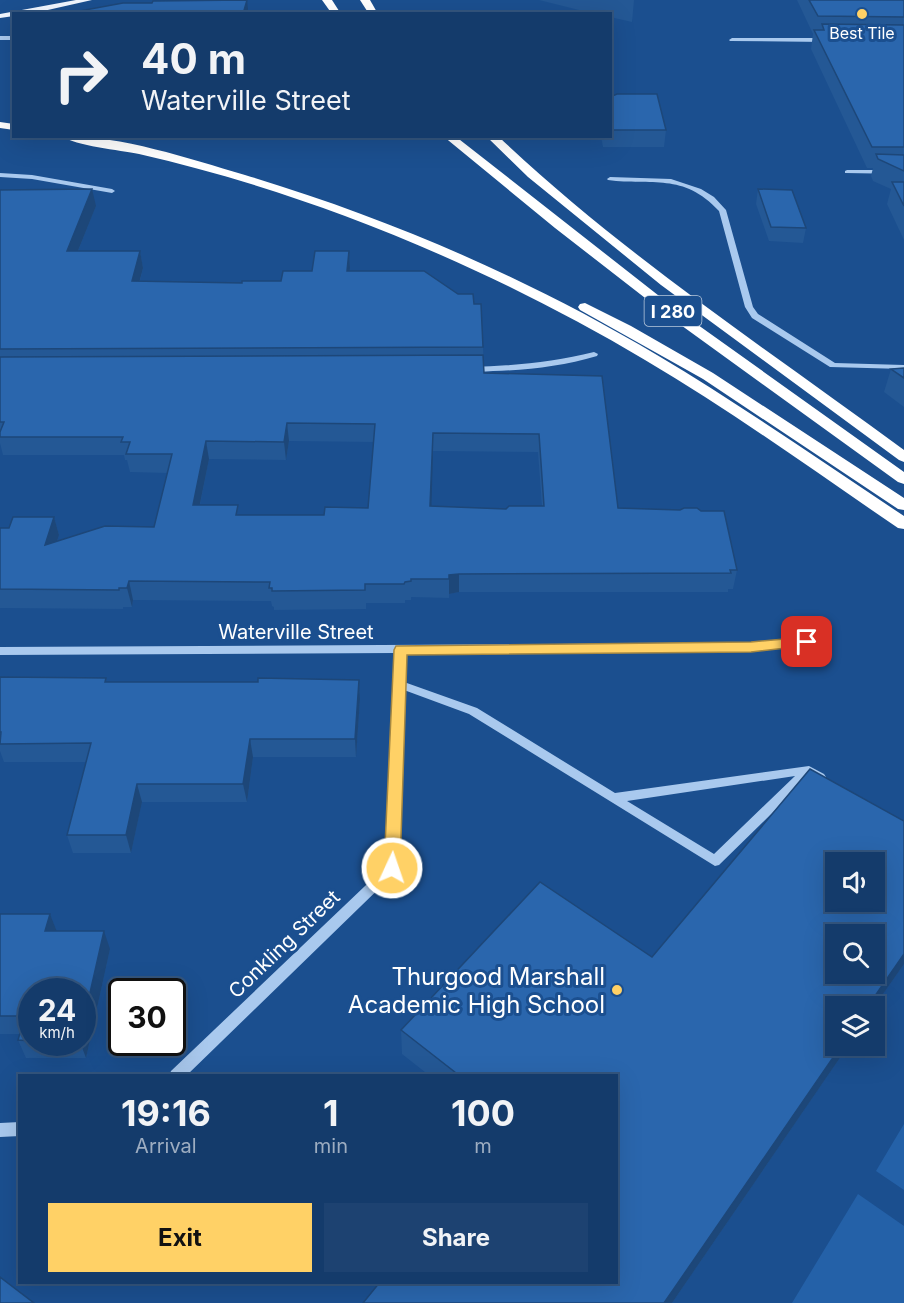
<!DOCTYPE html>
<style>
:root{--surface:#143b6b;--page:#1d4271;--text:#f1f3f6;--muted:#9dadc1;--line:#33557e;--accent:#ffd166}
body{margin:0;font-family:Inter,sans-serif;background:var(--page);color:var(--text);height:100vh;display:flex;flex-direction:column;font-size:22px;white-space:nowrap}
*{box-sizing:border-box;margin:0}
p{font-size:20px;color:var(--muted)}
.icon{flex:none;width:33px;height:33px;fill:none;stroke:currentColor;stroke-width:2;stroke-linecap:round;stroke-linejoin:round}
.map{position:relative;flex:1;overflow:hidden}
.details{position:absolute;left:18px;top:1074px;width:600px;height:210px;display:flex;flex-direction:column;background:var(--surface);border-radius:0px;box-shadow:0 6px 24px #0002,0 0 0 2px var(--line)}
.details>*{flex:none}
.hud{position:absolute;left:12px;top:12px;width:600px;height:126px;border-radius:0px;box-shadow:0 6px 24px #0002,0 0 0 2px var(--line);background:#143b6b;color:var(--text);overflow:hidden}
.buttons{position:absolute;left:825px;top:852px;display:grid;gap:12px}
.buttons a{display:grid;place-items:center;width:60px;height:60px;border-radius:0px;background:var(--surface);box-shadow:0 6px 24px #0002,0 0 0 2px var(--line);font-size:30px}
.speed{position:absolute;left:18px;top:978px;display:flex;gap:12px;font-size:30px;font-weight:700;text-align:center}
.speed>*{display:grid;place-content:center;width:78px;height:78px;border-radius:50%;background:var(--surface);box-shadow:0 6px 24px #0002,0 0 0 2px var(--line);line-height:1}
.speed small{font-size:15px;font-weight:400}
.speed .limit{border:3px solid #111;border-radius:9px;background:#fff;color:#111}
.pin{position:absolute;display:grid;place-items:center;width:51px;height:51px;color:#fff;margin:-26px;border-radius:12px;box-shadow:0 3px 9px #0006}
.me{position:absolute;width:66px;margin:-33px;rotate:3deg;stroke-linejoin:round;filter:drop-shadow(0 0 4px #0008)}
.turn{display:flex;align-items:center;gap:21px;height:126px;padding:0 30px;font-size:27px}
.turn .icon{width:78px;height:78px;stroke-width:2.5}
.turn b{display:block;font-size:42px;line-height:51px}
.eta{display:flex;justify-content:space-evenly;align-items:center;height:102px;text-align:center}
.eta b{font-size:36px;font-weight:700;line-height:42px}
.button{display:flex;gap:12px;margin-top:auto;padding:12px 30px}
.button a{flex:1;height:69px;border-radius:0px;background:var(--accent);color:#111;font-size:24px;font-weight:700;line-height:69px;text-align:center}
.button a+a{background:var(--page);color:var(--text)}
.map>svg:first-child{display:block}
.green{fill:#2461a8}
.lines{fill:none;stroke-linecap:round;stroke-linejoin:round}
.minor{fill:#a9c9ee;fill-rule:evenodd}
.major{fill:#f0f6ff;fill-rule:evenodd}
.highway{fill:#fff;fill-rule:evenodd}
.wall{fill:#245895;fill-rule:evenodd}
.shaded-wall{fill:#1d4779}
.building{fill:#2a66ad;stroke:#1d4779;stroke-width:1.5;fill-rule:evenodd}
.route{fill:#ffd166;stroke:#a68842;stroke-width:1.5}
.poi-dot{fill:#ffd166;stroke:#1b4f8f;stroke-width:2}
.labels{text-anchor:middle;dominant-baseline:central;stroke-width:6;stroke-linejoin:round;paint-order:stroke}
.far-poi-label{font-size:16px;fill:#fff;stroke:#1b4f8f}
.shield{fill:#1b4f8f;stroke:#bbcadd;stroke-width:1.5}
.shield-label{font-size:18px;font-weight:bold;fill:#fff}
.street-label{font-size:20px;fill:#fff;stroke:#1b4f8f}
.near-poi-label{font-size:24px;fill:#fff;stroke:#1b4f8f;text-anchor:end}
</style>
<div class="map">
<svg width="904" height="1303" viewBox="0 0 904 1303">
<rect width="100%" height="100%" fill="#1b4f8f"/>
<g class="green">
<polygon points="904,1124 904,1190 876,1171"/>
<polygon points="858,1194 904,1226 904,1303 792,1303"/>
</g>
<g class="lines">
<g class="minor">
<rect x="0" y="36" width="14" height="4"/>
<polygon points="732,38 826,38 829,40 826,42 730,41 729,40"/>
<polygon points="847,170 904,170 904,174 845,173 845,171"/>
<polygon points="0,173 32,175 112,189 115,191 112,193 32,179 0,177"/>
<path d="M 610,177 L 671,179 L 701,189 L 714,197 L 726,210 L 753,307 L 758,314 L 835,363 L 904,365 L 904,369 L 830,367 L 752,318 L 745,307 L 719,211 C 683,172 652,186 608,180 L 607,179 Z"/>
<path d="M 594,352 L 598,354 L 597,356 C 563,366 529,370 493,371 C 485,371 473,374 466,369 L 470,367 C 513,366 553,362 594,352 Z"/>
<path d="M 807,638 L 811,639 L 812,642 L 811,645 L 751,651 L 405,653 L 404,682 L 477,708 L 615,793 L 809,766 L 824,774 L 826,777 L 824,780 L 820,781 L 810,776 L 719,865 L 715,866 L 469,714 L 404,690 L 398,868 L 396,872 L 186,1076 L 169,1076 L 171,1071 L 386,866 L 395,653 L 0,655 L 0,647 L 751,643 ZM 795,776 L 714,854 L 627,801 Z"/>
<polygon points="20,1122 20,1136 0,1137 0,1123"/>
</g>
<polygon class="major" points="76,0 92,0 30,14 14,14 14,16 0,18 0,14"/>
<g class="highway">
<polygon points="322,0 332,0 341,14 332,14"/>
<polygon points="360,0 370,0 378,14 369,14"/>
<polygon points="0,122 14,124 14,130 0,128"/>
<path d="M 62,136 C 123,136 187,158 245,175 C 388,218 528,278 657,355 C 741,405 822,462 904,516 L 904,529 L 898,528 C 814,471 732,411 645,360 C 549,303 449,255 345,216 C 278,191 209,170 139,154 C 120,150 75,146 62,136 Z"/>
<polygon points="443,136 455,136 677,310 904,472 904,484 898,482 667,315 555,228"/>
<path d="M 486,136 L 498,136 C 622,254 767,349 904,450 L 904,462 L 899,460 L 661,285 L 528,177 Z"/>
<polygon points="585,303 631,326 713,373 904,498 904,510 898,509 703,379 580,310 578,307 580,304"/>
</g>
</g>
<g class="wall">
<polygon points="539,0 634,0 632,22 610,17 610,14 595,14"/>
<polygon points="797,0 904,0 904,240 887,204 891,189 873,181 871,176 873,168 867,168 811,49 813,34"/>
<polygon points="610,97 666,130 664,147 603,147 601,136 610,136"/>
<polygon points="758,189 806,228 803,243 769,241 756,204"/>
<path d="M 0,190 L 96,206 L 78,251 L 140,251 L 143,268 L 140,281 L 242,283 L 281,281 L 312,271 L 349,251 L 350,271 L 474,304 L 483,347 L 484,373 L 618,508 L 737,570 L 733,589 L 728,589 L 728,592 L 459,592 L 449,594 L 449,598 L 411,597 L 411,600 L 405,600 L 405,603 L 366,603 L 366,609 L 274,610 L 274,607 L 272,606 L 271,601 L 133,600 L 132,607 L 123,607 L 123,609 L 0,608 L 0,528 L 9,528 L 54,517 L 59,535 L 57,542 L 154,527 L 167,473 L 130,472 L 127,460 L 125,460 L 124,455 L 3,455 L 0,443 ZM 289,441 L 373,442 L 368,508 L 324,515 L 239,515 L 200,505 L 209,459 L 286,460 ZM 433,451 L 538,452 L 542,506 L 506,509 L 431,506 Z"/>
<polygon points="904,368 904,407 884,392 891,369"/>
<polygon points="0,677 107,682 258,682 359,680 360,699 356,757 253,757 247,802 142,802 131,853 73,853 67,835 86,762 4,762 0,751"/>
<polygon points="904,821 904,964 874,1007 836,1046 848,1046 672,1303 363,1303 616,1076 430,1076 402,1054 401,1030 652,957"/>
<path d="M 0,914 L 50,914 L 56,931 L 110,949 L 86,1058 L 26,1058 L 18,1040 L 20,1034 L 0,1034 ZM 32,992 L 82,1042 L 32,1042 Z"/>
</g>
<g class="shaded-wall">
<polygon points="247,0 248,9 247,14 243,14"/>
<polygon points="92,189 96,206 71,268 67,251"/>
<polygon points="140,251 143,268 135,298 132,281"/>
<polygon points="349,251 350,268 348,288 347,271"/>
<polygon points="287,423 289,441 286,460 284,442"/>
<polygon points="433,433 433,451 431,525 430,506"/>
<polygon points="206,441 209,459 196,523 193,505"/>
<polygon points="54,517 59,535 50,564 45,545"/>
<polygon points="459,574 459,592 449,594 449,575"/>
<polygon points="129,581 133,600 132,607 127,588"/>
<polygon points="359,680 360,699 356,757 355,739"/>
<polygon points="250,739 253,757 247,802 243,784"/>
<polygon points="137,784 142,802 131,853 126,835"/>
<polygon points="50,914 57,932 45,931"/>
<polygon points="104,931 110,949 86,1058 80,1042 82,1042 82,1028"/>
<polygon points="904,954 904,964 874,1007 868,1006"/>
<polygon points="841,1046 848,1046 672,1303 664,1303"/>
</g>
<g class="building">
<polygon points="247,0 243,14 74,14 74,12 123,3 152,3 153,1"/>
<polygon points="809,0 904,0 904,17 818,16"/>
<polygon points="822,24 904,25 904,147 872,147 814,30 824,30"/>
<polygon points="617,94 657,94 666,130 610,130 610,97"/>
<polygon points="876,154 904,155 904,171 878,159"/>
<polygon points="892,182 904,182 904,206"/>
<polygon points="92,189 67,251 140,251 132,281 242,283 242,281 281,281 283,271 312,271 315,251 349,251 347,271 424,271 458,294 473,294 474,304 481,304 483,347 0,349 0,190"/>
<polygon points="758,189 792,190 806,228 771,227"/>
<path d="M 483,355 L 484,373 L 602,376 L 618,508 L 680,510 L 684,508 L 697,508 L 701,511 L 724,511 L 737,570 L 730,570 L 731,573 L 459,574 L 449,575 L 449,579 L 411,579 L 411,581 L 405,582 L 404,584 L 365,584 L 365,590 L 272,591 L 272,588 L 269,588 L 270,582 L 129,581 L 127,588 L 119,588 L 119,590 L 0,589 L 0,528 L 9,528 L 13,517 L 54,517 L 45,545 L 105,526 L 154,527 L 172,454 L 126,454 L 130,442 L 121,442 L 123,437 L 0,437 L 0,432 L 4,422 L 0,422 L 0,357 ZM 287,423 L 375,424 L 368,508 L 325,507 L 324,515 L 236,515 L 238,505 L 193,505 L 206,441 L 284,442 ZM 433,433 L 539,434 L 544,506 L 509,506 L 506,509 L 430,506 Z"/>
<polygon points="904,368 904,378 891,369"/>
<polygon points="0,677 106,678 105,682 258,682 258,678 359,680 355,739 250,739 243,784 137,784 126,835 67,835 91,743 0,744 1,732 0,732"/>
<path d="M 810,769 L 904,821 L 904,954 L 868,1006 L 836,1006 L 836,1046 L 841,1046 L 664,1303 L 363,1303 L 380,1282 L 616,1282 L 616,1076 L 460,1076 L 401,1030 L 540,882 L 652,957 ZM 836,862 L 874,862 L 874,902 L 836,902 ZM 836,934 L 874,934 L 874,974 L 836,974 Z"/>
<polygon points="0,914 50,914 45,931 104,931 82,1028 82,992 32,992 32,1041 18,1040 25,1016 0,1016"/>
<polygon points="0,1277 34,1303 0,1303"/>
</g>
<polygon class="route" points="807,637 814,642 812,645 751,652 407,655 400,868 397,872 392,874 386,872 384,868 394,650 396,646 751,642"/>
<g class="poi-dot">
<circle cx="862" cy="14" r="6"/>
<circle cx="617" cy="990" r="6"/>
</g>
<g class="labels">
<g class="far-poi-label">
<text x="862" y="33">Best Tile</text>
</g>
<rect class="shield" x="644.5" y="296" width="57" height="30" rx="4.5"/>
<g class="shield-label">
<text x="673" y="311">I 280</text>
</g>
<g class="street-label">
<text x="296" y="632">Waterville Street</text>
<text transform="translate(284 944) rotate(-44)">Conkling Street</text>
</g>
<g class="near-poi-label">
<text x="605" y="976">Thurgood Marshall<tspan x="605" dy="28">Academic High School</tspan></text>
</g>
</g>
</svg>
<div class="buttons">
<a><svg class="icon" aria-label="sound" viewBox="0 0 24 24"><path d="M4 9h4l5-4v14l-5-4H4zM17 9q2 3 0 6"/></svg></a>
<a><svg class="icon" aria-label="search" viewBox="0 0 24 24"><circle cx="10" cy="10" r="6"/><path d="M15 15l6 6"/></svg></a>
<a><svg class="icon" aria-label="layers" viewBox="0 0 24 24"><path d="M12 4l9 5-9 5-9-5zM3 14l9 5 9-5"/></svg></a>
</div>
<div class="speed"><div>24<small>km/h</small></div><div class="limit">30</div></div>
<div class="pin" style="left:807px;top:642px;background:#d93025"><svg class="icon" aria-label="arrive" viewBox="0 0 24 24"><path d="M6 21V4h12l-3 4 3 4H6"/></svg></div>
<svg class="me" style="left:392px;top:868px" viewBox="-20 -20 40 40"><circle r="17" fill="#ffd166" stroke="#fff" stroke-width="3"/><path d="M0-11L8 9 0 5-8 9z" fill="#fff"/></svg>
<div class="hud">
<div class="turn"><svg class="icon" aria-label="right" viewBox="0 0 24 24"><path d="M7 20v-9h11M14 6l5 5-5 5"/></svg><div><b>40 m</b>Waterville Street</div></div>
</div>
<section class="details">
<div class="eta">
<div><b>19:16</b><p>Arrival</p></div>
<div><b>1</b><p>min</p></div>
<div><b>100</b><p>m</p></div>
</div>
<div class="button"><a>Exit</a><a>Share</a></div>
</section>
</div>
